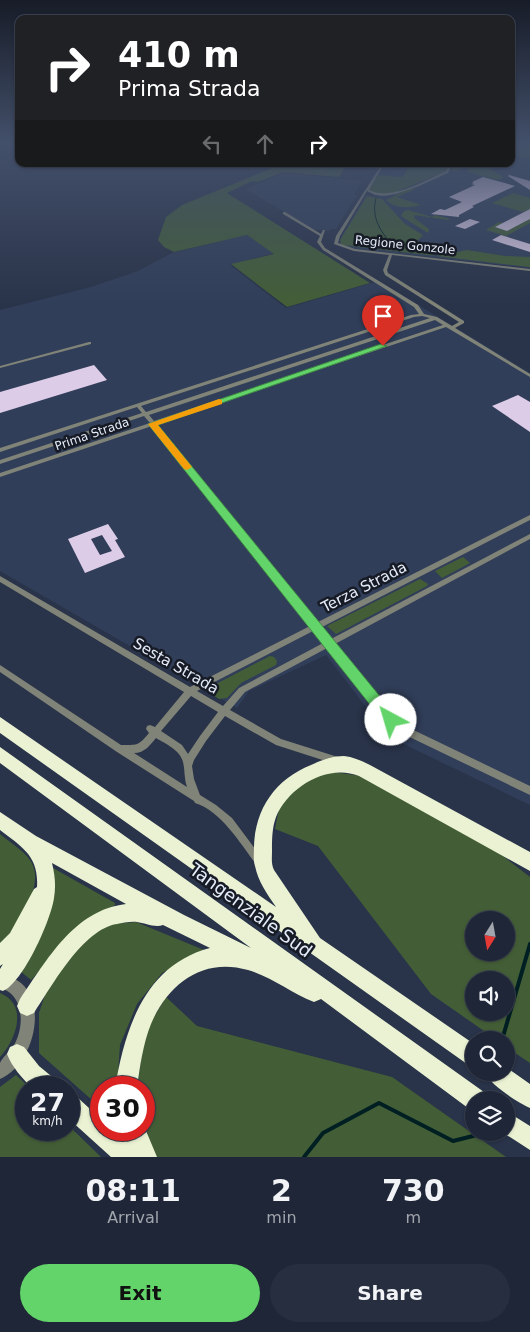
<!DOCTYPE html>
<style>
:root{--surface:#1f2637;--page:#272e3f;--text:#f1f3f6;--muted:#a1a5ad;--line:#3c4352;--accent:#62d469}
body{margin:0;font-family:"DejaVu Sans",sans-serif;background:var(--page);color:var(--text);height:100vh;display:flex;flex-direction:column;font-size:19px;white-space:nowrap}
*{box-sizing:border-box;margin:0}
p{font-size:16px;color:var(--muted)}
.icon{flex:none;width:28px;height:28px;fill:none;stroke:currentColor;stroke-width:2;stroke-linecap:round;stroke-linejoin:round}
.map{position:relative;height:1157px;overflow:hidden}
.side{display:flex;flex-direction:column;background:var(--surface);flex:1}
.side>*{flex:none}
.banner{position:absolute;left:15px;top:15px;width:500px;height:152px;border-radius:10px;box-shadow:0 1px 4px #0004,0 0 0 1px var(--line);background:#202124;color:#fff;overflow:hidden}
.needle{width:32px;rotate:191deg}
.tools{position:absolute;left:465px;top:911px;display:grid;gap:10px}
.tools a{display:grid;place-items:center;width:50px;height:50px;border-radius:50%;background:var(--surface);box-shadow:0 1px 4px #0004,0 0 0 1px var(--line);font-size:25px}
.speed{position:absolute;left:15px;top:1076px;display:flex;gap:10px;font-size:25px;font-weight:700;text-align:center}
.speed>*{display:grid;place-content:center;width:65px;height:65px;border-radius:50%;background:var(--surface);box-shadow:0 1px 4px #0004,0 0 0 1px var(--line);line-height:1}
.speed small{font-size:12px;font-weight:400}
.speed .limit{border:8px solid #d22;background:#fff;color:#111}
.pin{position:absolute;display:grid;place-items:center;width:42px;height:42px;color:#fff;margin:-51px -21px;border-radius:50% 50% 50% 0;rotate:-45deg;box-shadow:0 0 5px #0007}
.pin .icon{rotate:45deg}
.me{position:absolute;width:55px;margin:-28px;rotate:321deg;stroke-linejoin:round;filter:drop-shadow(0 0 4px #0008)}
.turn{display:flex;align-items:center;gap:18px;height:105px;padding:0 20px;font-size:22px}
.turn .icon{width:65px;height:65px;stroke-width:2.5}
.turn b{display:block;font-size:35px;line-height:42px}
.lanes{display:flex;align-items:center;height:48px;padding:0 20px;background:#0003;justify-content:center;gap:25px;direction:ltr}
.lanes .off{opacity:.35}
.eta{display:flex;justify-content:space-evenly;align-items:center;height:85px;text-align:center}
.eta b{font-size:30px;font-weight:700;line-height:35px}
.primary-button{display:flex;gap:10px;margin-top:auto;padding:10px 20px}
.primary-button a{flex:1;height:58px;border-radius:30px;background:var(--accent);color:#111;font-size:20px;font-weight:700;line-height:58px;text-align:center}
.primary-button a+a{background:var(--page);color:var(--text)}
.map>svg:first-child{display:block}
.built{fill:#313e59}
.green{fill:#435e37;fill-rule:evenodd}
.lines{fill:none;stroke-linecap:round;stroke-linejoin:round}
.stream-far1{stroke:#001f22;stroke-width:1}
.stream{stroke:#001f22;stroke-width:4}
.building{fill:#ddcce7;fill-rule:evenodd}
.minor{fill:#808377;fill-rule:evenodd}
.tertiary{fill:#808377;fill-rule:evenodd}
.motorway{fill:#eaf2d3;fill-rule:evenodd}
.route{fill:#62d469;stroke:#408a44}
.slow{fill:#f59e0b}
.labels{text-anchor:middle;dominant-baseline:central;stroke-width:5;stroke-linejoin:round;paint-order:stroke}
.far-street-label{font-size:12px;fill:#e4ebf9;stroke:#161b25}
.street-label{font-size:15px;fill:#e4ebf9;stroke:#161b25}
.near-street-label{font-size:18px;fill:#e4ebf9;stroke:#161b25}
</style>
<div class="map">
<svg width="530" height="1157" viewBox="0 0 530 1157">
<rect width="100%" height="100%" fill="#293349"/>
<g class="built">
<polygon points="511,143 530,143 530,268 349,248 339,244 341,237 366,195 376,197 378,195 369,190 385,164 511,164"/>
<polygon points="283,173 362,181 354,195 357,195 336,229 331,229 329,231 314,230 246,189"/>
<polygon points="247,235 274,253 230,265 286,308 379,281 530,373 530,805 389,737 326,655 249,691 237,708 0,571 0,310 91,287 138,271 172,253"/>
</g>
<g class="green">
<polygon points="511,143 530,143 530,157 520,157 511,153"/>
<polygon points="511,161 517,164 488,168 504,177 498,180 468,172 469,167 451,172 453,167 448,164 511,164"/>
<polygon points="282,164 347,164 339,177 372,180 283,172 258,182 252,181 227,193 370,283 287,307 231,264 274,254 247,235 174,252 164,247 158,240 166,217 182,205"/>
<polygon points="410,164 443,164 448,169 446,171 391,194 371,192 369,190 378,175 403,177"/>
<path d="M 411,188 L 415,189 L 397,197 L 421,205 C 410,208 394,209 386,200 Z"/>
<polygon points="513,193 530,198 530,209 523,212 492,203"/>
<polygon points="367,196 382,199 405,224 423,235 413,246 416,250 436,256 467,250 505,256 530,257 530,267 342,245 340,241 342,237"/>
<polygon points="408,210 432,217 435,215 450,219 448,220 415,215 414,218 429,229 428,233 401,216 404,211"/>
<polygon points="530,217 530,223 506,236 486,230 499,222 514,226 519,220 525,222"/>
<polygon points="463,557 470,563 442,578 435,571"/>
<polygon points="420,579 428,584 427,586 336,634 327,626"/>
<polygon points="270,656 274,657 277,661 276,665 241,683 227,698 219,699 213,695 213,688 216,684"/>
<path d="M 333,772 L 361,776 L 499,853 L 530,877 L 530,1063 L 506,1047 L 506,1040 L 497,1040 L 431,994 L 318,846 L 275,829 L 281,798 L 307,778 ZM 474,920 L 506,920 L 506,952 L 474,952 ZM 474,980 L 506,980 L 506,1012 L 474,1012 Z"/>
<path d="M 0,834 C 9,842 23,850 30,860 C 48,886 14,927 0,948 Z"/>
<polygon points="53,868 115,903 115,905 89,918 31,980 19,970"/>
<polygon points="136,922 204,950 162,973 137,1004 120,1045 117,1087 101,1088 101,1108 39,1053 39,1013 50,980 73,949 102,925"/>
<path d="M 0,993 C 29,1005 16,1040 0,1057 Z"/>
<polygon points="166,997 197,1026 392,1077 506,1157 153,1157 144,1119 144,1088 137,1088 145,1032"/>
<polygon points="16,1075 29,1087 26,1088 26,1130 69,1130 69,1126 101,1157 0,1157 0,1087"/>
</g>
<g class="lines">
<path class="stream-far1" d="M 376,198 C 370,221 384,237 400,252"/>
<g class="stream">
<polyline points="502,1040 530,944"/>
<polyline points="304,1157 323,1133 379,1103 453,1141 477,1135"/>
</g>
</g>
<g class="building">
<polygon points="509,175 530,181 530,190 508,176"/>
<polygon points="483,177 515,186 472,206 474,207 459,215 459,217 431,214 440,209 445,210 462,202 449,197 475,185 471,184 474,183 472,182"/>
<polygon points="530,209 530,219 524,222 507,231 495,227"/>
<polygon points="470,219 480,222 465,229 455,226"/>
<polygon points="501,235 530,244 530,252 492,240"/>
<polygon points="94,365 107,380 0,413 0,392"/>
<polygon points="518,395 530,402 530,432 492,406"/>
<path d="M 108,524 L 118,539 L 115,540 L 125,557 L 85,573 L 68,539 ZM 102,535 L 112,551 L 100,555 L 91,539 Z"/>
</g>
<g class="lines">
<g class="minor">
<path d="M 382,164 L 384,164 L 369,190 C 392,201 424,181 446,171 L 448,167 L 444,164 L 447,164 L 451,167 L 448,173 L 419,186 L 396,194 L 384,196 L 375,195 L 367,191 L 340,236 L 338,243 L 355,249 L 530,269 L 530,271 L 392,255 L 387,270 L 388,273 L 464,321 L 464,323 L 455,328 L 530,374 L 530,377 L 446,327 L 156,424 L 318,622 L 530,515 L 530,520 L 322,627 L 331,639 L 530,534 L 530,539 L 335,644 L 401,724 L 530,786 L 530,795 L 395,730 L 329,647 L 245,692 L 230,710 L 281,739 L 341,758 L 342,761 L 341,764 L 338,765 L 276,745 L 225,716 L 206,741 L 194,760 L 192,766 L 194,779 L 200,795 L 216,805 L 232,818 L 262,858 L 264,861 L 262,864 L 259,866 L 256,864 C 240,843 221,811 195,803 L 194,801 L 117,752 L 0,672 L 0,665 L 121,745 C 138,745 138,746 149,733 L 146,729 L 147,726 L 150,725 L 155,727 L 184,692 L 0,582 L 0,576 L 190,687 L 312,625 L 152,426 L 0,477 L 0,473 L 150,423 L 144,416 L 0,464 L 0,460 L 142,413 L 137,407 L 0,452 L 0,448 L 411,315 L 419,314 L 414,307 L 323,250 L 317,242 L 320,236 L 283,214 L 283,212 L 285,212 L 321,234 L 323,230 L 325,230 L 321,242 L 325,248 L 418,305 L 424,314 L 437,317 L 452,326 L 459,322 L 385,275 L 383,270 L 389,255 L 354,251 L 334,244 L 336,236 ZM 422,316 L 430,318 L 146,412 L 141,406 L 414,317 ZM 435,320 L 443,325 L 154,421 L 149,415 ZM 315,630 L 325,642 L 239,688 L 223,706 L 197,691 ZM 191,696 L 218,712 L 200,736 L 188,754 L 182,745 L 161,731 ZM 156,738 C 166,744 180,750 183,762 C 185,770 184,778 187,787 L 134,753 C 145,753 150,745 156,738 Z"/>
<polygon points="89,342 91,342 91,344 0,368 0,366"/>
</g>
<path class="tertiary" d="M 0,974 C 7,976 15,978 21,983 C 49,1007 31,1067 0,1079 C 0,1075 0,1068 0,1063 C 1,1059 11,1050 14,1045 C 25,1026 24,994 0,988 Z"/>
<g class="motorway">
<path d="M 0,717 L 276,907 C 267,894 258,881 255,866 C 253,860 254,853 254,847 C 255,808 276,779 311,765 C 322,760 333,756 344,756 C 353,757 362,761 370,765 L 530,852 L 530,871 L 359,776 C 328,763 288,787 276,817 C 272,828 272,839 272,851 C 272,858 271,864 274,870 L 320,938 L 474,1044 L 474,1067 L 467,1064 L 0,733 Z"/>
<path d="M 0,747 L 484,1092 L 487,1100 L 474,1100 L 474,1110 L 468,1108 L 321,999 L 314,1002 C 291,993 272,977 248,970 C 204,957 168,983 151,1024 C 143,1044 140,1066 137,1088 L 115,1088 C 125,1028 145,965 210,948 L 163,925 C 155,928 145,923 137,922 C 131,921 123,923 117,924 C 83,929 52,986 34,1013 L 27,1016 L 20,1013 L 17,1006 L 20,999 C 47,960 74,910 126,904 L 52,863 C 55,875 56,886 54,898 C 51,920 23,983 3,991 L 0,990 L 0,969 L 3,964 L 0,966 L 0,943 L 10,933 L 34,889 L 37,887 C 39,856 22,847 0,830 L 0,812 L 36,836 L 184,915 L 251,948 L 0,763 Z"/>
<path d="M 17,1044 L 24,1047 L 39,1066 L 56,1080 L 59,1088 L 32,1088 C 22,1078 12,1067 7,1054 L 10,1047 Z"/>
<path d="M 506,1067 L 530,1084 L 530,1108 C 517,1102 490,1085 485,1072 L 506,1072 Z"/>
<polygon points="69,1094 77,1097 101,1119 101,1130 114,1130 128,1142 123,1130 144,1130 144,1126 157,1157 111,1157 69,1119"/>
<polygon points="506,1111 530,1126 530,1150 502,1132 506,1132"/>
</g>
</g>
<linearGradient id="sky" x2="0" y2="1"><stop stop-color="#171c28"/><stop offset="0.47" stop-color="#43506a"/><stop offset="1" stop-color="#43506a" stop-opacity="0"/></linearGradient>
<rect width="530" height="305" fill="url(#sky)"/>
<polygon class="route" points="381,344 387,346 158,425 396,716 398,720 396,725 391,726 386,725 148,424"/>
<polygon class="slow" points="219,399 222,400 222,404 158,425 192,467 187,470 184,469 148,424"/>
<g class="labels">
<g class="far-street-label">
<text transform="translate(405 245) rotate(6)">Regione Gonzole</text>
<text transform="translate(92 434) rotate(-19)">Prima Strada</text>
</g>
<g class="street-label">
<text transform="translate(364 587) rotate(-27)">Terza Strada</text>
<text transform="translate(176 666) rotate(30)">Sesta Strada</text>
</g>
<g class="near-street-label">
<text transform="translate(251 910) rotate(36)">Tangenziale Sud</text>
</g>
</g>
</svg>
<div class="tools">
<a><svg class="needle" viewBox="-14 -14 28 28"><path d="M0-13l5 13h-10z" fill="#e53935"/><path d="M0 13l5-13h-10z" fill="#a1a5ad"/></svg></a>
<a><svg class="icon" aria-label="sound" viewBox="0 0 24 24"><path d="M4 9h4l5-4v14l-5-4H4zM17 9q2 3 0 6"/></svg></a>
<a><svg class="icon" aria-label="search" viewBox="0 0 24 24"><circle cx="10" cy="10" r="6"/><path d="M15 15l6 6"/></svg></a>
<a><svg class="icon" aria-label="layers" viewBox="0 0 24 24"><path d="M12 4l9 5-9 5-9-5zM3 14l9 5 9-5"/></svg></a>
</div>
<div class="speed"><div>27<small>km/h</small></div><div class="limit">30</div></div>
<div class="pin" style="left:383px;top:346px;background:#d93025"><svg class="icon" aria-label="arrive" viewBox="0 0 24 24"><path d="M6 21V4h12l-3 4 3 4H6"/></svg></div>
<svg class="me" style="left:391px;top:720px" viewBox="-20 -20 40 40"><circle r="19" fill="#fff"/><path d="M0-13L10 11 0 6-10 11z" fill="#62d469"/></svg>
<div class="banner">
<div class="turn"><svg class="icon" aria-label="right" viewBox="0 0 24 24"><path d="M7 20v-9h11M14 6l5 5-5 5"/></svg><div><b>410 m</b>Prima Strada</div></div>
<div class="lanes"><svg class="icon off" aria-label="left" viewBox="0 0 24 24"><path d="M17 20v-9H6M10 6l-5 5 5 5"/></svg><svg class="icon off" aria-label="ahead" viewBox="0 0 24 24"><path d="M12 20V5M6 11l6-6 6 6"/></svg><svg class="icon" aria-label="right" viewBox="0 0 24 24"><path d="M7 20v-9h11M14 6l5 5-5 5"/></svg></div>
</div>
</div>
<section class="side">
<div class="eta">
<div><b>08:11</b><p>Arrival</p></div>
<div><b>2</b><p>min</p></div>
<div><b>730</b><p>m</p></div>
</div>
<div class="primary-button"><a>Exit</a><a>Share</a></div>
</section>
